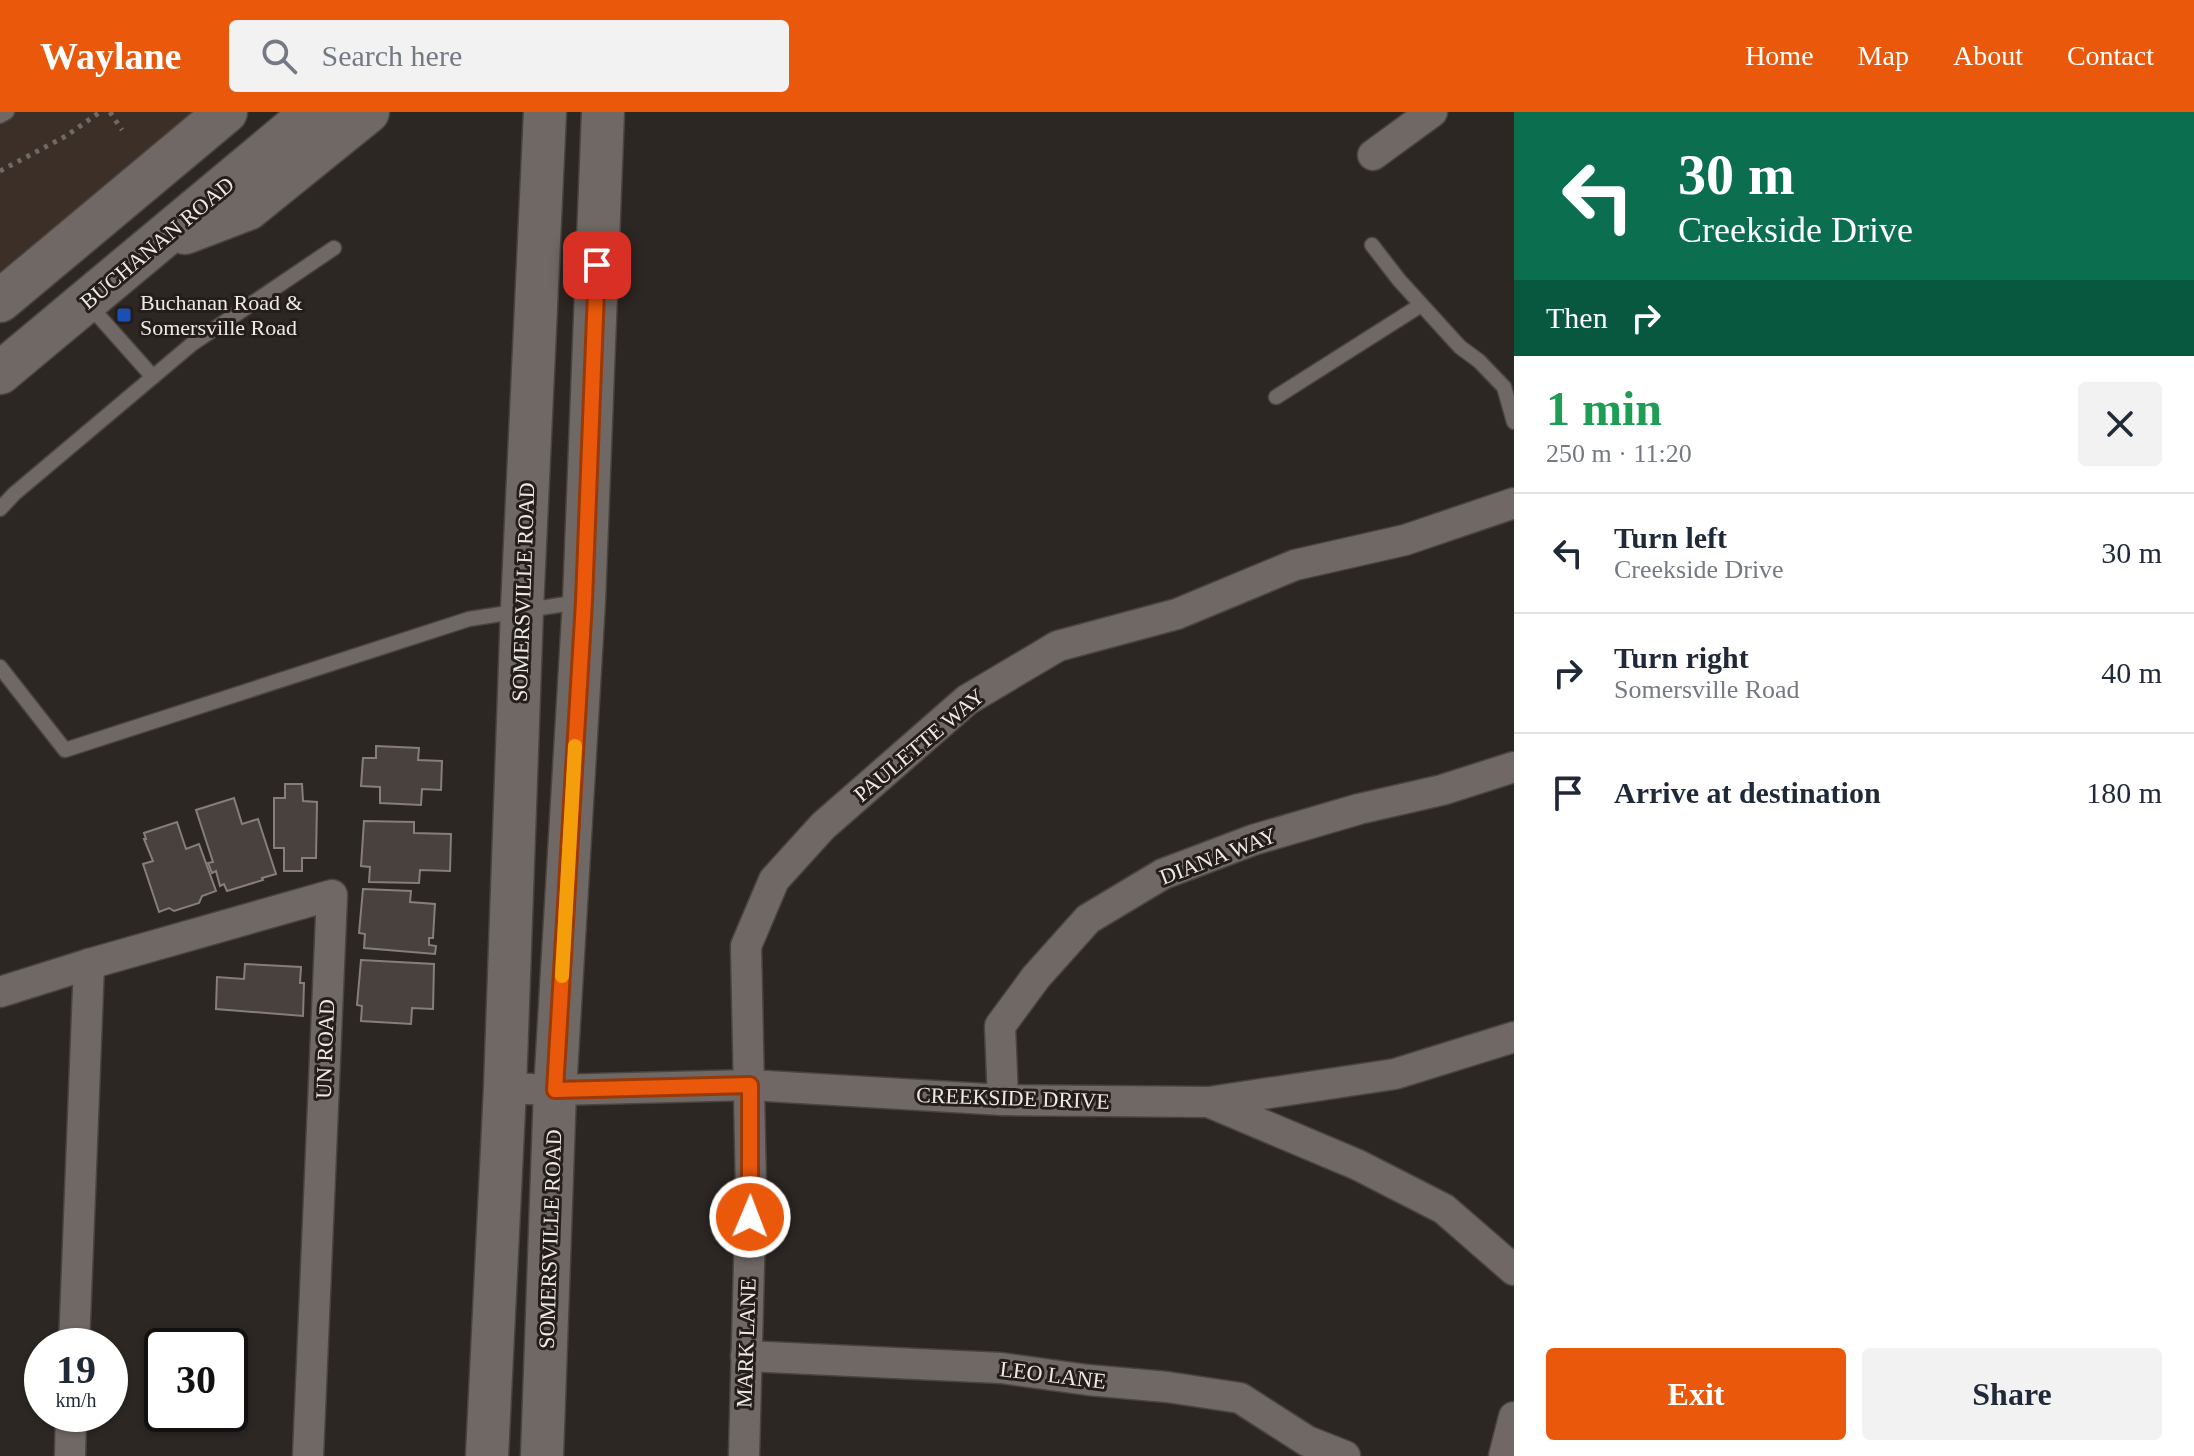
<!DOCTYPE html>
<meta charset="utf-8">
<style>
:root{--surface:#fff;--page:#f2f2f3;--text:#1f2937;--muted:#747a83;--line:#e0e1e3;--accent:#ea580c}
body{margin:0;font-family:Georgia,serif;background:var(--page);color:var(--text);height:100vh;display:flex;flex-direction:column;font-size:30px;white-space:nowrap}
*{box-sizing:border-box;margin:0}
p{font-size:26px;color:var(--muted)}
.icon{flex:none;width:44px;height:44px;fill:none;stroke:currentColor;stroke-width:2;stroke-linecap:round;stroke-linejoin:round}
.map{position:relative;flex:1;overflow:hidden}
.panel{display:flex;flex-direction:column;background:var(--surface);width:680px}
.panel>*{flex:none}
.hud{background:#0b6e4f;color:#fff;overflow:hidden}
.speed{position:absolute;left:24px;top:1216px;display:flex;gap:16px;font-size:40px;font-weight:700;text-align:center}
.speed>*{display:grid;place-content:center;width:104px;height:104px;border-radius:50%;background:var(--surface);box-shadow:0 2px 6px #0004;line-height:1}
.speed small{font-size:20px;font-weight:400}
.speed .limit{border:4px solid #111;border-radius:12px;background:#fff;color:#111}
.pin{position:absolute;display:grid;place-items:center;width:68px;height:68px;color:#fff;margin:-34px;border-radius:16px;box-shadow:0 4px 12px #0006}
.me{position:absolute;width:88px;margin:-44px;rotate:1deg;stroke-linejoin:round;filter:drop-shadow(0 0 6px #0008)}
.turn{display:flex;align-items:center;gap:28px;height:168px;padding:0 32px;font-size:36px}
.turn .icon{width:104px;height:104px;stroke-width:2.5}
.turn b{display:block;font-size:56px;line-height:68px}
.then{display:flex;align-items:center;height:76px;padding:0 32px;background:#0003;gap:16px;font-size:30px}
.round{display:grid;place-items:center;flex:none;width:84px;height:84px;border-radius:8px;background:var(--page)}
.overview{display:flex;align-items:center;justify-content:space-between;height:136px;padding:0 32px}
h1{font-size:48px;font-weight:600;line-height:60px;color:#1e9e55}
.primary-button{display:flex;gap:16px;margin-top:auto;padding:16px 32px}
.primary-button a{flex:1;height:92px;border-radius:8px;background:var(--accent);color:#fff;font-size:32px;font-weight:600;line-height:92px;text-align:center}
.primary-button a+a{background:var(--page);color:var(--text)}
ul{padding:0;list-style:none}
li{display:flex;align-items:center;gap:24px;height:120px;padding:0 32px;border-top:2px solid var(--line)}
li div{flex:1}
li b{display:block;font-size:30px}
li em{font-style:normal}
header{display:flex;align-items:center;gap:48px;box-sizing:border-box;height:112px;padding:0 40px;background:var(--accent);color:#fff}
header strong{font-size:38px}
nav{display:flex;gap:44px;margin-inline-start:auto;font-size:28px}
.search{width:560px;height:72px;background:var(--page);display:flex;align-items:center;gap:20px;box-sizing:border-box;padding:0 28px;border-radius:8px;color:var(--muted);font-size:30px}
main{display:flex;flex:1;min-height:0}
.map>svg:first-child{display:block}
.built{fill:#3b2f28}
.building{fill:#48413e;stroke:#877e7c;stroke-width:2}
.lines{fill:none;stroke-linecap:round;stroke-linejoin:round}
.service-casing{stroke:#4a4441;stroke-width:17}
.minor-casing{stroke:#4a4441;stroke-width:33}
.secondary-casing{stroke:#4a4441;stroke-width:45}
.path{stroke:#6f6a67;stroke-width:5;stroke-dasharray:4 6;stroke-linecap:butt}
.service{stroke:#706864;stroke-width:14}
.minor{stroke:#706864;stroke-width:30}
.secondary{stroke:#706864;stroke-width:42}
.route-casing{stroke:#983908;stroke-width:20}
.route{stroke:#ea580c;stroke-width:14}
.slow{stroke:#f59e0b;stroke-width:14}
.transit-dot{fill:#1a4fb4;stroke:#241d1a;stroke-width:3}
.labels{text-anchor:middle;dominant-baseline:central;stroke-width:6;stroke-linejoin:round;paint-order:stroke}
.street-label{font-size:22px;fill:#ede9e7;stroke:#241d1a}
.poi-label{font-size:22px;fill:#ede9e7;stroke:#241d1a;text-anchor:start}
</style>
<header>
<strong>Waylane</strong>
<div class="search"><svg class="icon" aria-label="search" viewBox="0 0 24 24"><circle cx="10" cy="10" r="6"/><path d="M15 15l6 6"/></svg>Search here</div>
<nav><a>Home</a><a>Map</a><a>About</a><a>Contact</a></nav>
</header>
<main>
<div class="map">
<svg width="1514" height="1344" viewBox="0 0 1514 1344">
<rect width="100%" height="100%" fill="#2d2723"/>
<polygon class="built" points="0,0 203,0 0,170"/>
<g class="building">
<polygon points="376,634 419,636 418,648 442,649 441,678 422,677 421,693 380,691 380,675 361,674 363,646 376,646"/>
<polygon points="285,672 302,672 303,689 317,690 316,746 302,746 302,759 284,759 284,736 274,736 274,686 285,686"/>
<polygon points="234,686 242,712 258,707 276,762 262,766 263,768 227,779 224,772 220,774 216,759 212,761 208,751 213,750 196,698"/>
<polygon points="364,709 414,710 414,721 451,722 450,759 420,758 419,771 369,770 370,755 361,754"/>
<polygon points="177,710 186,737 199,732 216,779 202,784 199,791 174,799 169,796 159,800 143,752 153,749 144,727 146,727 144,721"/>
<polygon points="363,777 411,779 410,790 435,792 433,826 429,826 429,833 436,834 435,842 364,836 365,822 359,821"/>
<polygon points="361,848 434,852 433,897 412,896 411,912 361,909 362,894 357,893"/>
<polygon points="245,852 301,855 300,871 304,871 303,904 216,897 217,865 244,867"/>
</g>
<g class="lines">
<g class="service-casing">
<g id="service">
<polyline points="0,4 7,0"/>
<polyline points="1372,133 1399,168 1460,235 1479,249 1504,275 1514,310"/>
<polyline points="89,193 153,265"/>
<polyline points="1276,285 1421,193"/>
<polyline points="0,397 14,382 192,232 334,136"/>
<polyline points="0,555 65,638 469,507 579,490"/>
</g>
</g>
<g class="minor-casing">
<g id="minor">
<polyline points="1373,43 1432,0"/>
<polyline points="0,880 89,852 332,783 308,1344"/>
<polyline points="505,976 555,978 750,973 1003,988 1209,990 1395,962 1514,925"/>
<polyline points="1003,988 1000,914 1036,865 1088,807 1163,762 1253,728 1359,697 1442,678 1514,655"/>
<polyline points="1211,991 1358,1053 1444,1097 1514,1158"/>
<polyline points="74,1234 89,852"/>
<polyline points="746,1244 1001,1256 1088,1268 1167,1275 1240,1286 1307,1329 1345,1344"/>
<polyline points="70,1344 71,1302"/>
<polyline points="744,1344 751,1077 746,834 774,768 823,714 967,588 1058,534 1177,502 1295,453 1405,428 1514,391"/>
<polyline points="1504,1344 1514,1305"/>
</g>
</g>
<g class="secondary-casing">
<g id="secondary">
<polyline points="185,121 248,97 368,0"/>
<polyline points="0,189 226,0"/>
<polyline points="0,261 313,0"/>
<polyline points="487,1344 505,976 522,497 545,0"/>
<polyline points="542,1344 555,978 584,489 603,0"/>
</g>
</g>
<g class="path">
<polyline points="110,0 122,18"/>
<polyline points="0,59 66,24 100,0"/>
</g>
<use href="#service" class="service"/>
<use href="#minor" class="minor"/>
<use href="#secondary" class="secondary"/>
</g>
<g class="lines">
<g class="route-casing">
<polyline id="route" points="597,153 584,489 555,978 750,973 750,1105"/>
</g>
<use href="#route" class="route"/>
<polyline class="slow" points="562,864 575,634"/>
</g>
<rect class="transit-dot" x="116" y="195" width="16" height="16" rx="4"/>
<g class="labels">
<g class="street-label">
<text transform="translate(157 131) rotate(-40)">BUCHANAN ROAD</text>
<text transform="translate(523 480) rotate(-88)">SOMERSVILLE ROAD</text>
<text transform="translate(919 633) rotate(-40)">PAULETTE WAY</text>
<text transform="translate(1218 744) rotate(-21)">DIANA WAY</text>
<text transform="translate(325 937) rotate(-88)">UN ROAD</text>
<text transform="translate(1013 986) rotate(2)">CREEKSIDE DRIVE</text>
<text transform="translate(550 1127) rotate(-88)">SOMERSVILLE ROAD</text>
<text transform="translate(746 1231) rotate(-88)">MARK LANE</text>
<text transform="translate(1053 1263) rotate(7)">LEO LANE</text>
</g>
<g class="poi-label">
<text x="140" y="190">Buchanan Road &amp;<tspan x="140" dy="25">Somersville Road</tspan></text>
</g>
</g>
</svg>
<div class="speed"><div>19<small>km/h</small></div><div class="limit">30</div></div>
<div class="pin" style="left:597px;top:153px;background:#d93025"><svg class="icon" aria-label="arrive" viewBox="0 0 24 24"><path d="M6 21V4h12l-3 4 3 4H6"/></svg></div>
<svg class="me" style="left:750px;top:1105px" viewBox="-20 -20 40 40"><circle r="17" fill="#ea580c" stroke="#fff" stroke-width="3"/><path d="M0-11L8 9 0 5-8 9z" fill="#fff"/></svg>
</div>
<section class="panel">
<div class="hud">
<div class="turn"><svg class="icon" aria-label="left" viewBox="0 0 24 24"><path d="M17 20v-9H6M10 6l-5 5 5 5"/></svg><div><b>30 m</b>Creekside Drive</div></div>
<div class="then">Then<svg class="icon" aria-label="right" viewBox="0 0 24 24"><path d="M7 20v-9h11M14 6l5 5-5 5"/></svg></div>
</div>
<div class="overview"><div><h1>1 min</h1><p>250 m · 11:20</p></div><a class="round"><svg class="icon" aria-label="close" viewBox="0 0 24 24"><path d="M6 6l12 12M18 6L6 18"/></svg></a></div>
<ul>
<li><svg class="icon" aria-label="left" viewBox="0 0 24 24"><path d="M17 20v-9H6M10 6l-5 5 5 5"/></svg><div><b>Turn left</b><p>Creekside Drive</p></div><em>30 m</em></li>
<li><svg class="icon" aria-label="right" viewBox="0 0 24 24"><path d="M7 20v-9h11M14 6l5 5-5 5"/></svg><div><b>Turn right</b><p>Somersville Road</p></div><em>40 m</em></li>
<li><svg class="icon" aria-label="arrive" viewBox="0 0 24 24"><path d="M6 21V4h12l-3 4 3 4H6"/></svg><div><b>Arrive at destination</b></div><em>180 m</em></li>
</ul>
<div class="primary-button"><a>Exit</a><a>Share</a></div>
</section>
</main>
